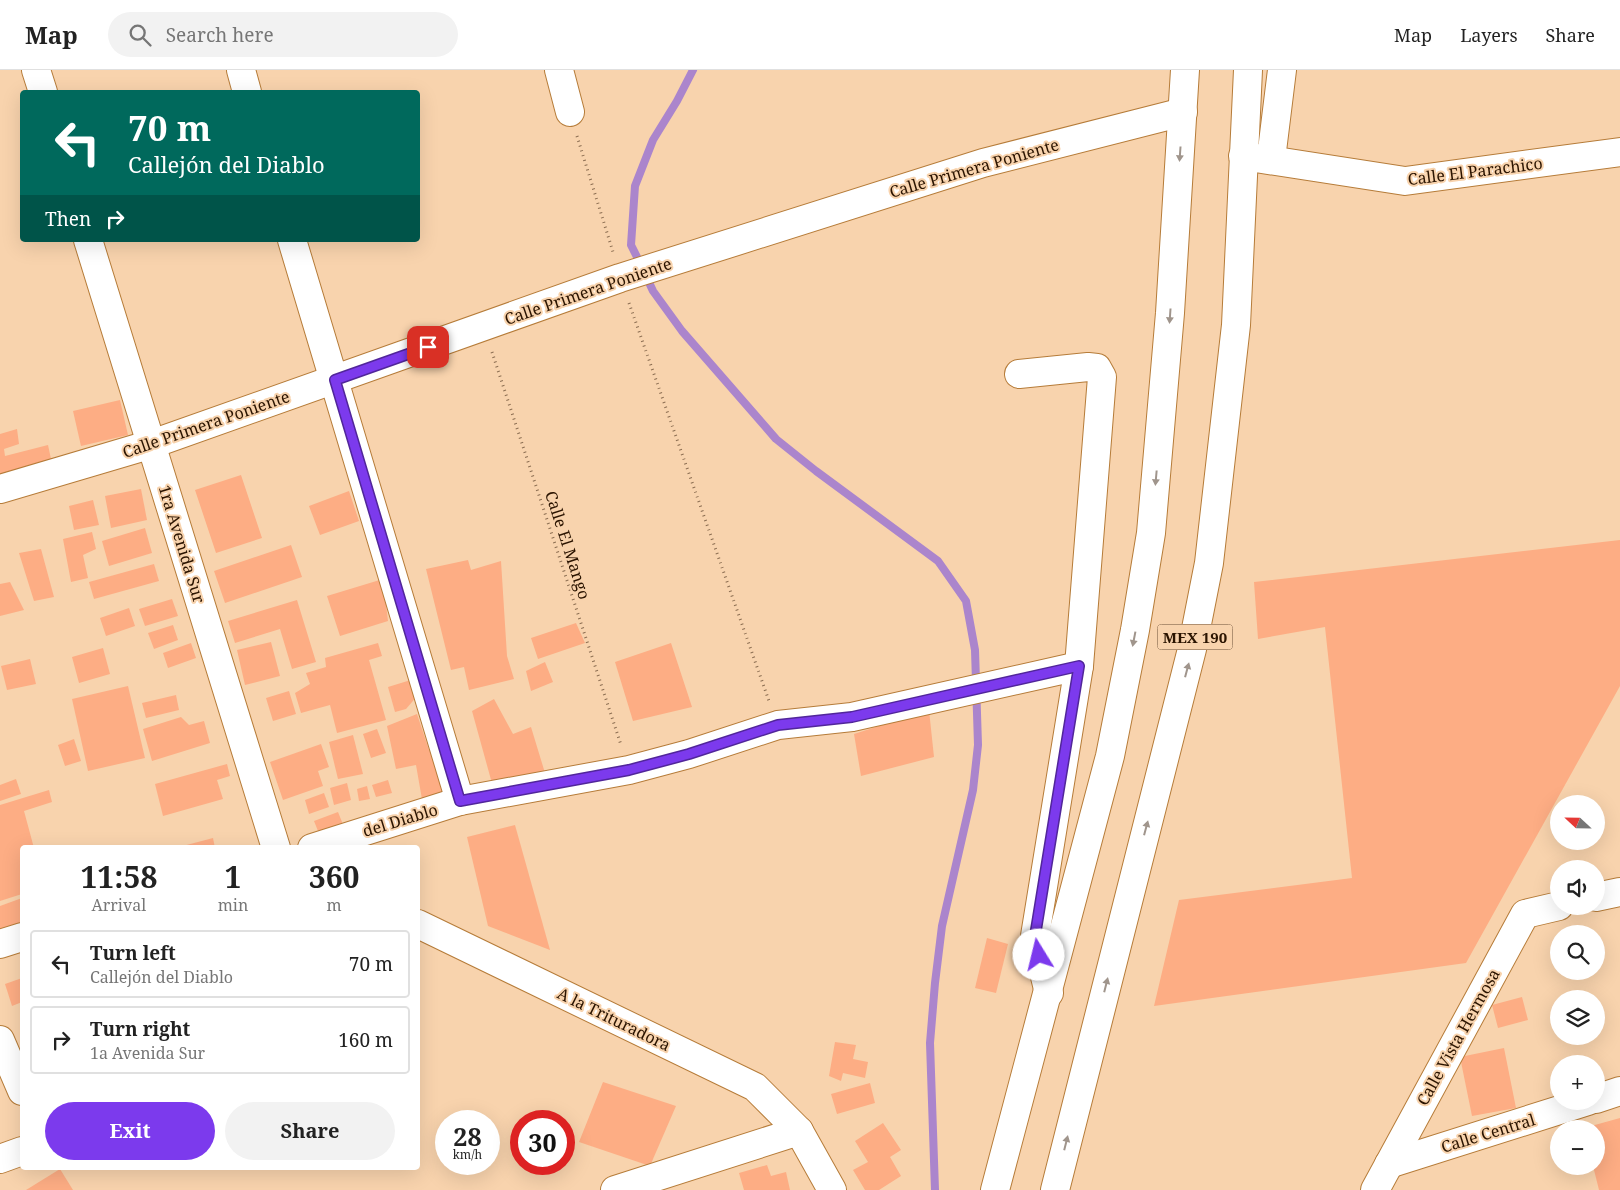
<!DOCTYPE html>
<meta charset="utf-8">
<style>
:root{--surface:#fff;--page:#f2f2f2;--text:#222;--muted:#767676;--line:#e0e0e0;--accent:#7c3aed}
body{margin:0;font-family:"Noto Serif",serif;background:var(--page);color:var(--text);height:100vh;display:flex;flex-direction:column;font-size:19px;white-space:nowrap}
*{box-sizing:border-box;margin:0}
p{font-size:16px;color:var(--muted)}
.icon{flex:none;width:28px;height:28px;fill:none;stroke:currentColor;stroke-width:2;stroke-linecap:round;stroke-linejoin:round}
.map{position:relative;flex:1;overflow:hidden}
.side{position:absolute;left:20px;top:775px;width:400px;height:325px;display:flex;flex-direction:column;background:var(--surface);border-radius:5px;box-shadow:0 5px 20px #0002}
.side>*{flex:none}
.guide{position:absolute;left:20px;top:20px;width:400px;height:152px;border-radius:5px;box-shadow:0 5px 20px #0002;background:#00695c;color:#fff;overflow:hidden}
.needle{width:32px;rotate:292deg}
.controls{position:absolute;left:1550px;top:725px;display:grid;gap:10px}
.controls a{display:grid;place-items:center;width:55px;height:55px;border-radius:50%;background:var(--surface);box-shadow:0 5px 20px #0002;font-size:25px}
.speed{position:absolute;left:435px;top:1040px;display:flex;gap:10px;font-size:25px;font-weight:700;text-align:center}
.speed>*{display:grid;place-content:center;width:65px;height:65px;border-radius:50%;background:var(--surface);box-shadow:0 5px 20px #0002;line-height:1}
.speed small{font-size:12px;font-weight:400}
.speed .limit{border:8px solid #d22;background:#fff;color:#111}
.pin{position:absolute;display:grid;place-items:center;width:42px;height:42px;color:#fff;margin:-21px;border-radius:10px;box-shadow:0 2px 8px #0006}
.me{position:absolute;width:55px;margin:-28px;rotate:351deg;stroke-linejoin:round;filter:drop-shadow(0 0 4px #0008)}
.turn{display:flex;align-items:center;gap:18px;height:105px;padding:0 25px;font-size:22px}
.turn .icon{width:65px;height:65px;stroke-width:2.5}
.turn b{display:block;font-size:35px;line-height:42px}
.then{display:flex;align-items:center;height:48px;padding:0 25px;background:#0003;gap:10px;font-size:19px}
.eta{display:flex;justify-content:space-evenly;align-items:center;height:85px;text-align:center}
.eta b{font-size:30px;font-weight:700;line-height:35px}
.cta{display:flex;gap:10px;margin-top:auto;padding:10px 25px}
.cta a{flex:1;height:58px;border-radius:30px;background:var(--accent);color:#fff;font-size:20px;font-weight:700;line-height:58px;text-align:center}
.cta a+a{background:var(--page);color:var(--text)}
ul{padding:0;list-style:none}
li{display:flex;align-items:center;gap:15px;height:68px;margin:0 10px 8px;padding:0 15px;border:2px solid var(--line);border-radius:5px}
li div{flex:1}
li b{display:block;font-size:19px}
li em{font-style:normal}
header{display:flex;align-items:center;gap:30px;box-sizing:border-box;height:70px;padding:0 25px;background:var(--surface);border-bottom:1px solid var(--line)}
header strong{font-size:24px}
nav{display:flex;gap:28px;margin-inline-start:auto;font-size:18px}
.search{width:350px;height:45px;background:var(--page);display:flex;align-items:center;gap:12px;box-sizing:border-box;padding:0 18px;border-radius:28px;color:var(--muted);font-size:19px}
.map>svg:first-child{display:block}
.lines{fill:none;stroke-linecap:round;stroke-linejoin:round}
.stream{stroke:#ab85cc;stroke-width:8}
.building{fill:#fdad84}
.minor-casing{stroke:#b67c39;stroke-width:30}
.major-casing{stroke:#b67c39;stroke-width:30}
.path{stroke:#8c6e52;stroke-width:3;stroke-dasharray:1 4;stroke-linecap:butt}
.minor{stroke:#fff;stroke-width:28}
.major{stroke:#fff;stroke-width:28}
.oneway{fill:#a0958c}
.route-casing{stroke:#51269a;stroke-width:12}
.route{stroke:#7c3aed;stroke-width:9}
.labels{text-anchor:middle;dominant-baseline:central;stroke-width:4;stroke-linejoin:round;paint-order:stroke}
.shield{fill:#f8d3ad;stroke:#684d34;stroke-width:1}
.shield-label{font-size:15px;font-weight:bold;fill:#2b1400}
.street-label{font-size:16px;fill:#2b1400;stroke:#f8d3ad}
</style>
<header>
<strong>Map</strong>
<div class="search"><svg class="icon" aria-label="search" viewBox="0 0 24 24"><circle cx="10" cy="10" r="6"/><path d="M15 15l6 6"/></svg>Search here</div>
<nav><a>Map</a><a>Layers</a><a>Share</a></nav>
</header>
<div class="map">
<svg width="1620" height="1120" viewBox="0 0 1620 1120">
<rect width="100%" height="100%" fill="#f8d3ad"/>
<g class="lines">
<g class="stream">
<polyline points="641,195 631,175 635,116 653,70 677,31 693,0"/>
<polyline points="646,206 653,221 682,261 776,369 816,401 938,491 966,531 975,580 978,675 973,720 942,856 935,913 930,973 935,1120"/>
</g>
</g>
<g class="building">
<polygon points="120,330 128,365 81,376 73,341"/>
<polygon points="17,359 19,374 4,379 5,386 48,375 51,389 0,405 0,364"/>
<polygon points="241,405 262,468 216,483 195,420"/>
<polygon points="141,419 147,450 111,458 105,426"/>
<polygon points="349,421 359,451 320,465 309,436"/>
<polygon points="93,430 99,455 74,460 69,436"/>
<polygon points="145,458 152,483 109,496 102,471"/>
<polygon points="92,462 96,479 83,485 88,508 71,512 63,469"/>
<polygon points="1620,470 1620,616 1466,893 1154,936 1179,830 1352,808 1325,557 1258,569 1254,512"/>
<polygon points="291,475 302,507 225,533 214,501"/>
<polygon points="41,479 54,527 34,531 19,483"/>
<polygon points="468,490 471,500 501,491 507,586 514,609 469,620 464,597 451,600 426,499"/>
<polygon points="154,494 159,511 94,529 89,512"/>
<polygon points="383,509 388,551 340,566 327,526"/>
<polygon points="10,512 24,540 0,546 0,514"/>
<polygon points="172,529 178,546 145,556 139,539"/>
<polygon points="297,530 316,592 292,599 280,559 235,573 228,551"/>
<polygon points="129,538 135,556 106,566 100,548"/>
<polygon points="576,553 585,573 538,589 531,568"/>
<polygon points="173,555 178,570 154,579 148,563"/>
<polygon points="271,572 280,606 245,615 237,580"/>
<polygon points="191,573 196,588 168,598 163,583"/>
<polygon points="378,573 382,586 369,590 386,650 337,663 330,635 301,643 295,623 310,614 306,603 326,597 325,588"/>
<polygon points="671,573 692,637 633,651 615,592"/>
<polygon points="103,578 110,604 79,613 72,587"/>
<polygon points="30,589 36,614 7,620 1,596"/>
<polygon points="545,592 553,612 531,621 526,601"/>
<polygon points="414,609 418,625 406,639 395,642 388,617"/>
<polygon points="128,616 145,688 88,701 72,629"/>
<polygon points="289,621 296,644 273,651 266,628"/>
<polygon points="176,625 179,640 146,648 142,633"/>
<polygon points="494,629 513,664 531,657 545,703 493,717 472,641"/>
<polygon points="929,640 934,687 861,706 854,664"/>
<polygon points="417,644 429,680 440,687 448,731 423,735 416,695 396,699 387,656"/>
<polygon points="181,647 189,655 204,651 210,673 152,691 143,659"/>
<polygon points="377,659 386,683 371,688 363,664"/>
<polygon points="353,665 363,704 338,709 329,672"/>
<polygon points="74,669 81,691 65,696 58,675"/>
<polygon points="321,674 329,697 318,701 323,716 283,730 270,692"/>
<polygon points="227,694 230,706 217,710 223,729 163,746 155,714"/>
<polygon points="16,709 21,724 0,731 0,715"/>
<polygon points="388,710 392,723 376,727 372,715"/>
<polygon points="347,713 351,730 334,735 330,718"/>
<polygon points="367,716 370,729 359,731 357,719"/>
<polygon points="49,720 52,732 24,741 34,778 22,778 22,824 0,831 0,735"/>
<polygon points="324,723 329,737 309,744 305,730"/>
<polygon points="338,742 344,757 320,766 314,751"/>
<polygon points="515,755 550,880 488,856 467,767"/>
<polygon points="213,768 215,778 179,778 179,777"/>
<polygon points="22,828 22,860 0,868 0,836"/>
<polygon points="987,868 1008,874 996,923 975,918"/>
<polygon points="22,908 22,932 12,936 5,914"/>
<polygon points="1522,927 1528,950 1498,958 1492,935"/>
<polygon points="835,972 856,975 853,989 868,992 865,1008 843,1003 841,1011 829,1006"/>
<polygon points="1504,978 1516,1038 1472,1046 1460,987"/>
<polygon points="603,1012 676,1036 650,1096 579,1072"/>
<polygon points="870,1013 875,1033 837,1044 831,1024"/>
<polygon points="1620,1048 1620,1120 1599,1120 1593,1096 1596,1096 1596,1059 1584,1058"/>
<polygon points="883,1053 901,1080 890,1087 901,1106 879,1120 865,1120 853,1100 868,1092 855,1071"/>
<polygon points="767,1095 771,1106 786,1102 790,1120 744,1120 739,1103"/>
<polygon points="60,1099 73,1120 26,1120"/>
</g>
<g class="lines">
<g class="minor-casing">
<g id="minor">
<polyline points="36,0 43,22"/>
<polyline points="241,0 247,22"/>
<polyline points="559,0 570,42"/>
<polyline points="1243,86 1405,111 1620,82"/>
<polyline points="1271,89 1282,0"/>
<polyline points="88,170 276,778"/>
<polyline points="292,170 460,731"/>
<polyline points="1019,304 1088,297 1097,298 1102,307 1079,596 1035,866 1049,923"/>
<polyline points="0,419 152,374 620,208 983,93 1183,42"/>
<polyline points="312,778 460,731 629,700 689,684 778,655 852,647 1079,596"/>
<polyline points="1596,827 1620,822"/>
<polyline points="418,854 755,1017 799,1061 832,1120"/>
<polyline points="0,874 22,867"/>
<polyline points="0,970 22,1021"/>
<polyline points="1596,1029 1620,1021"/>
<polyline points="0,1089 22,1081"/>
<polyline points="1389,1094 1588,1031"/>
<polyline points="615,1120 799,1061"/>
<polyline points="1375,1120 1525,844 1559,836"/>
</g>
</g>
<g class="major-casing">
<g id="major">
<polyline points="995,1120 1110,686 1135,560 1151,463 1170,243 1185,0"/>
<polyline points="1055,1120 1192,579 1209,493 1236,255 1248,0"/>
</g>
</g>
<g class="path">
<polyline points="577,66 613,182"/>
<polyline points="629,233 769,631"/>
<polyline points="492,282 621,675"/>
</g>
<use href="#minor" class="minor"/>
<use href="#major" class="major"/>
</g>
<defs><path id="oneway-solid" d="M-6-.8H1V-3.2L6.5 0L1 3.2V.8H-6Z" transform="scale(1.25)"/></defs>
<g class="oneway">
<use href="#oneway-solid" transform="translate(1180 84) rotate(94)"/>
<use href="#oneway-solid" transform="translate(1170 246) rotate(94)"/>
<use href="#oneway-solid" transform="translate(1156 408) rotate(95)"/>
<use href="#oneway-solid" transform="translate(1134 569) rotate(101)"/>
<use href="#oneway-solid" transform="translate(1187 600) rotate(-75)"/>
<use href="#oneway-solid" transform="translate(1146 758) rotate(-75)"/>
<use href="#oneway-solid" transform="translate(1106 915) rotate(-76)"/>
<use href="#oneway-solid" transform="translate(1066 1073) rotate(-76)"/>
</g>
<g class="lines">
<g class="route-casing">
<polyline id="route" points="428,277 335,310 460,731 629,700 689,684 778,655 852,647 1079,596 1035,866 1039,885"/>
</g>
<use href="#route" class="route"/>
</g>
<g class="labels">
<rect class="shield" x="1157.5" y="554.5" width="75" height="25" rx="4"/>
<g class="shield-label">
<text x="1195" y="567">MEX 190</text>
</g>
<g class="street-label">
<text transform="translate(974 98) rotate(-16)">Calle Primera Poniente</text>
<text transform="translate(1475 101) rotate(-7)">Calle El Parachico</text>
<text transform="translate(588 221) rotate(-19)">Calle Primera Poniente</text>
<text transform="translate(206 354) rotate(-19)">Calle Primera Poniente</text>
<text transform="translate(182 474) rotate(73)">1ra Avenida Sur</text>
<text transform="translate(568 475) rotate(72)">Calle El Mango</text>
<text transform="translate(400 750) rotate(-17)">del Diablo</text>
<text transform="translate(614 949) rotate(26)">A la Trituradora</text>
<text transform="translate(1458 967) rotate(-61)">Calle Vista Hermosa</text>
<text transform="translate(1488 1063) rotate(-17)">Calle Central</text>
</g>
</g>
</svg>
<div class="controls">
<a><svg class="needle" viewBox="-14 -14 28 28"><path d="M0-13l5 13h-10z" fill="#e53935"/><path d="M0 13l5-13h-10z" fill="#767676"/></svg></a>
<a><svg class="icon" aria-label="sound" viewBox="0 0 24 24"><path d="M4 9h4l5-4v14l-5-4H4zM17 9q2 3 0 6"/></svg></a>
<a><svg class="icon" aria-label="search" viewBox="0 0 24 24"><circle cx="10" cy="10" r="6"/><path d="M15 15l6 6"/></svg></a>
<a><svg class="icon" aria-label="layers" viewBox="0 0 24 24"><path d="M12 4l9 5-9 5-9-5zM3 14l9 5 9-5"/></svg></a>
<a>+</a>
<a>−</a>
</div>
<div class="speed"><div>28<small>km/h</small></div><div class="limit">30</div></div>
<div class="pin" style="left:428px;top:277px;background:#d93025"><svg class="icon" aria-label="arrive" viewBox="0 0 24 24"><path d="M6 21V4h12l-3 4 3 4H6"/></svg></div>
<svg class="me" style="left:1039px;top:885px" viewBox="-20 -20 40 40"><circle r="19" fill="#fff"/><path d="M0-13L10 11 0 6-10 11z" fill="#7c3aed"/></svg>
<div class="guide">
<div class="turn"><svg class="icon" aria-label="left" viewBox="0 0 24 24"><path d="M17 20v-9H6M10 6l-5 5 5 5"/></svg><div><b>70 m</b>Callejón del Diablo</div></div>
<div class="then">Then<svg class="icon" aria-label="right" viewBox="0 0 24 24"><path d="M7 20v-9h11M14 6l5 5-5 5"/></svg></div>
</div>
<section class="side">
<div class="eta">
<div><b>11:58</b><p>Arrival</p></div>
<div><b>1</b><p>min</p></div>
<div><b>360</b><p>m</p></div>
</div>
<ul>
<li><svg class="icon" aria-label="left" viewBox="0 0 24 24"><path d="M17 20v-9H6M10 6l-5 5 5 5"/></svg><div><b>Turn left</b><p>Callejón del Diablo</p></div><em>70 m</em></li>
<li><svg class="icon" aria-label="right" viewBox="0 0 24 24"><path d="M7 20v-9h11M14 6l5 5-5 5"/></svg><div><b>Turn right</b><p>1a Avenida Sur</p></div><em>160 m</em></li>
</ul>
<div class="cta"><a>Exit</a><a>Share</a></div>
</section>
</div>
